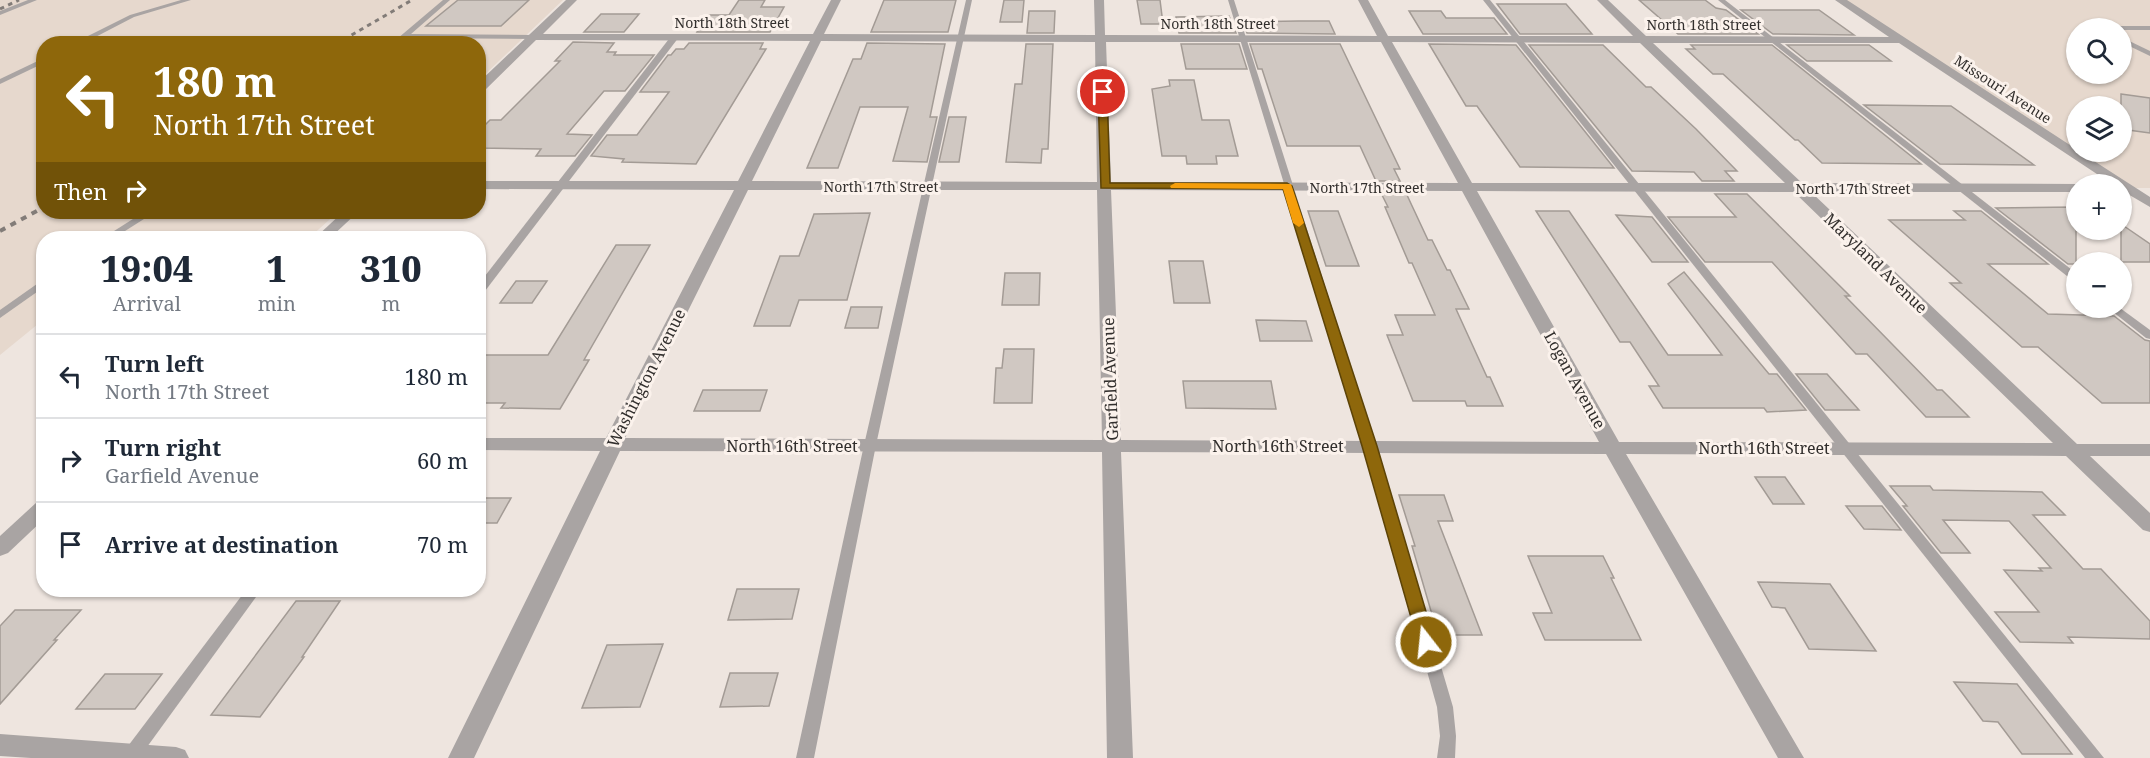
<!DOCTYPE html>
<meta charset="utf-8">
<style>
:root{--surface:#fff;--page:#f2f2f3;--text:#1f2937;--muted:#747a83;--line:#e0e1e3}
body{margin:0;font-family:"Noto Serif",serif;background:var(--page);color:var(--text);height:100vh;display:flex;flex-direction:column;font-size:22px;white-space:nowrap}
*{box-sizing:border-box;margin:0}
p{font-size:20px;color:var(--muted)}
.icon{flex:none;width:33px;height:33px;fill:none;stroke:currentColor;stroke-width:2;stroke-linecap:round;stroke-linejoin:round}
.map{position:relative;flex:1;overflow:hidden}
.details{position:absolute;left:36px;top:231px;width:450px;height:366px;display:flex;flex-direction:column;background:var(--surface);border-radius:24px;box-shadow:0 2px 4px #0004}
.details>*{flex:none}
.hud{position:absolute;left:36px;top:36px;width:450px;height:183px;border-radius:24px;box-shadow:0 2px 4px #0004;background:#8e670b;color:#fff;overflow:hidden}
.tools{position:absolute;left:2066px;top:18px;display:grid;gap:12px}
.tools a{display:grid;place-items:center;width:66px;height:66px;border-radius:50%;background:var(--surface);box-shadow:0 2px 4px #0004;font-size:30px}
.pin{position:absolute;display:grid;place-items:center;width:51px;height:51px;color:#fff;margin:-26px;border:3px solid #fff;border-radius:50%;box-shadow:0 2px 6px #0007}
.me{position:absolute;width:66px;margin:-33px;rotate:344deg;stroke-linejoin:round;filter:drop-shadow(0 0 4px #0008)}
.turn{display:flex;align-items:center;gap:21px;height:126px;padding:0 18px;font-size:27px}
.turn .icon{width:78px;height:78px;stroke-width:2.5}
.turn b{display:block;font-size:42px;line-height:51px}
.then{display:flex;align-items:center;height:57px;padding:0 18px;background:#0003;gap:12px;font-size:22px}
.eta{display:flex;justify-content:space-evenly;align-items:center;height:102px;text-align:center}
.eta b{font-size:36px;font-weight:800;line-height:42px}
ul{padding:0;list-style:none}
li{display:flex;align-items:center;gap:18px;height:84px;padding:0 18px;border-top:2px solid var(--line)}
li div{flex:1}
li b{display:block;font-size:22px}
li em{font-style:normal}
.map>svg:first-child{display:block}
.built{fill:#e6d8cd;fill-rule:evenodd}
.building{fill:#d0c8c2;stroke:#a39b95;stroke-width:1.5}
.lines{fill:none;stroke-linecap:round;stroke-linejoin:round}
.lane{fill:#a9a4a3;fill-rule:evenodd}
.street{fill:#a9a4a3;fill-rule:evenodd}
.rail-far1{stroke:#827c78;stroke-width:3;stroke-dasharray:4.5 4.5;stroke-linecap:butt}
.rail{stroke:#827c78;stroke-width:4;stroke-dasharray:6 6;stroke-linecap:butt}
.route{fill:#8e670b;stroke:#5c4307;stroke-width:1.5}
.slow{fill:#f59e0b}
.labels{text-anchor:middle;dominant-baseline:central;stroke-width:6;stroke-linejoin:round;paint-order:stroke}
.far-street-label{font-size:14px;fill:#322f2d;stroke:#fbf2ec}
.street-label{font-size:16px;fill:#322f2d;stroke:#fbf2ec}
</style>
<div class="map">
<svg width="2150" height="758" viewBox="0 0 2150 758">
<rect width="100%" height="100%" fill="#eee5df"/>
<g class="built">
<polygon points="0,0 563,0 479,80 478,44 44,44 44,212 338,212 309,238 44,238 43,320 0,355"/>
<path d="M 1840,0 L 2150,0 L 2150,188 L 2128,188 ZM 2076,28 L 2121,28 L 2121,74 L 2076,74 ZM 2076,106 L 2121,106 L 2121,152 L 2076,152 Z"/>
</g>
<g class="building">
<polygon points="458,0 529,0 501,26 426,26"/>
<polygon points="739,0 765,0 761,7 784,7 770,32 697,32 708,15 729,15"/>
<polygon points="884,0 956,0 948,32 871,32"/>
<polygon points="1004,0 1024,0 1022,22 1000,22"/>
<polygon points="1137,0 1160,0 1163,24 1141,24"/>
<polygon points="1639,0 1705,0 1716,8 1726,10 1758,34 1678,34"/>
<polygon points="1497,4 1566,4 1592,34 1520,34"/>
<polygon points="1741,10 1819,10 1854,35 1773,34"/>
<polygon points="1029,11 1055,11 1054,33 1027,33"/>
<polygon points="1409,11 1441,11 1446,18 1494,18 1507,34 1423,34"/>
<polygon points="601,14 639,14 624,32 584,32"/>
<polygon points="1229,16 1236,33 1179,33 1176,17"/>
<polygon points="1298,21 1329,21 1335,34 1247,33 1243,22"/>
<polygon points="573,42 614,43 607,52 616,52 614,55 654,55 625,91 604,91 567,134 592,135 575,156 536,156 541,149 478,148 478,132 490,120 501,120 560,61 555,61"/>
<polygon points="689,43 763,43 760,49 766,49 696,164 622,162 624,159 591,156 607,135 637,135 669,92 640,92 668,55 671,55 676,49 684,49"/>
<polygon points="867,43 945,44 930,117 937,117 927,162 893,161 908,107 860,107 838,168 807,168 853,59 861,59"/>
<polygon points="1026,44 1053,44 1048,149 1042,149 1041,163 1006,162 1015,84 1022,84"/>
<polygon points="1181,44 1239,44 1247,69 1186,69"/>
<polygon points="1250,44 1340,44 1400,169 1394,169 1400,181 1376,181 1360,146 1287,146 1262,69 1258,69"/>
<polygon points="1429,44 1516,45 1614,168 1520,167 1477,106 1466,106"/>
<polygon points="1529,45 1603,45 1646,87 1651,87 1696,129 1737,171 1725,171 1734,181 1702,181 1694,172 1632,171"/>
<polygon points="1691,45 1772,45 1921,164 1822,163 1798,140 1795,140 1723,74 1713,74 1686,49 1695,49"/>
<polygon points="1787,45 1869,45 1891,61 1807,61"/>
<polygon points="1169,80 1194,80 1202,120 1229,120 1238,156 1216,156 1217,164 1187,164 1186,156 1162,156 1152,89 1170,86"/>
<polygon points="2121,94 2150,98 2150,133 2121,129"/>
<polygon points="1864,105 1951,106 2034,165 1940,164"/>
<polygon points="949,117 966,117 959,162 939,162"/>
<polygon points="1381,193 1406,193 1428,240 1432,240 1447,270 1450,270 1469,309 1456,309 1487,377 1490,377 1503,406 1467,406 1465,401 1413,401 1387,335 1403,335 1395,315 1435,315 1412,263 1409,263 1385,207 1388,207"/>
<polygon points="1715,194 1747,194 1850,296 1845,296 1937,390 1942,390 1969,417 1926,417 1867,354 1856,354 1772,262 1705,262 1668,217 1736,217"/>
<polygon points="2076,207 2076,264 2068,264 1996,208"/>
<polygon points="1308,211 1338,211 1359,266 1326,266"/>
<polygon points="1536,211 1569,211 1668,355 1722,355 1668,284 1684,272 1769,374 1777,374 1806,410 1767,412 1764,408 1663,408 1649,386 1659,386 1630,342 1620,342"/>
<polygon points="1954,211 1981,211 2048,264 1988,264 2048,314 2114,316 2145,340 2150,341 2150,403 2102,403 2038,347 2022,347 1950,283 1961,283 1889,220 1965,220"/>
<polygon points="870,213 847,300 799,300 790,326 754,326 780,256 799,256 814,214"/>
<polygon points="1616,215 1652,217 1688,262 1652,262"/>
<polygon points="2121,224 2150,244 2150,262 2121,262"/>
<polygon points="616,245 650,245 584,360 589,360 560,409 501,408 505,403 478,403 478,355 548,355"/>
<polygon points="1169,261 1203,261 1210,303 1174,303"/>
<polygon points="1005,273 1040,273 1039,305 1002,305"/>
<polygon points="516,281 547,281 532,303 500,303"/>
<polygon points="851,307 882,307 878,328 845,328"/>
<polygon points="1256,320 1306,321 1312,341 1260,341"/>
<polygon points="1004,349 1034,349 1032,403 994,403 996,368 1002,368"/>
<polygon points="1796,374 1827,374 1859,410 1825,410"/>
<polygon points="1183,381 1271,381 1276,409 1186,408"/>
<polygon points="703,390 767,390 760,411 694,411"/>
<polygon points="1755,477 1785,477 1804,504 1773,504"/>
<polygon points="1890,486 1930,486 1933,490 2042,492 2065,515 2033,515 2083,569 2101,569 2150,621 2150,639 2068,637 2073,643 2020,642 1995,612 2039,612 2004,570 2042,571 2039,568 2051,568 2009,521 1943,520 1970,553 1941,553 1903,506 1907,506"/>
<polygon points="1399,495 1444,495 1453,521 1438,521 1482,635 1438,635 1412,546 1415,546"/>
<polygon points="478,498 511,498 497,523 478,523"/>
<polygon points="1846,506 1882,506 1901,530 1864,529"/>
<polygon points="1528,556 1603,556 1614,578 1611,578 1641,640 1545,640 1533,613 1552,613"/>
<polygon points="1758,582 1830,584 1876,651 1809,649 1785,608 1772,607"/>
<polygon points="737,589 799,589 792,619 728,620"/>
<polygon points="296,601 340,601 302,657 304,657 260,717 211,715"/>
<polygon points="15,610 81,610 54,640 57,640 0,704 0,626"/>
<polygon points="663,644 640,707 582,708 607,645"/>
<polygon points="730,673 778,673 769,706 720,707"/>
<polygon points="105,674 162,674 135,709 76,709"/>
<polygon points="1954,682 2017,684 2072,754 2022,754 1998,722 1983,721"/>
</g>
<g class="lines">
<g class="lane">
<polygon points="28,0 37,0 0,15 0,11"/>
<polygon points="181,0 191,0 134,17 82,44 72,44 130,15"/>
<polygon points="443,0 450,0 411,34 535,35 539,37 535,39 405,38 399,44 391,44"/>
<polygon points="966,0 972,0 876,445 814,758 796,758 864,445"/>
<polygon points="1228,0 1234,0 1376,446 1453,707 1456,736 1455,758 1437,758 1440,736 1437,707 1364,446"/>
<polygon points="1483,0 1490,0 2104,758 2085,758"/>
<polygon points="1718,0 1725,0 2076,273 2076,281 2072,280"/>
<polygon points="2115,26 2150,26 2150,30 2121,30 2121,28 2115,28"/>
<polygon points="672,35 679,37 482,295 478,296 478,285"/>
<polygon points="2121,37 2150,51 2150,56 2121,42"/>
<polygon points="44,58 44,63 0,84 0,79"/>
<polygon points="144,212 155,212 114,238 103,238"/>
<polygon points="44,279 44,287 0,318 0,310"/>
<polygon points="2108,308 2120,308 2150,330 2150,339 2146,338"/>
<polygon points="246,590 261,590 139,758 124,758 122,755 125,750"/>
</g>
<g class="street">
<path d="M 566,0 L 577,0 L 543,34 L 813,34 L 831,0 L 841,0 L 824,34 L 1095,35 L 1094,0 L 1104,0 L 1105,35 L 1377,36 L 1358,0 L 1368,0 L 1388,36 L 1633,36 L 1597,0 L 1608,0 L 1646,36 L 1889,37 L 1835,0 L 1847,0 L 2076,149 L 2076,152 L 2080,152 L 2150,197 L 2150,207 L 2121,190 L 2121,184 L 2112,184 L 1899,43 L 1653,43 L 1802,183 L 2079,184 L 2076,184 L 2076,192 L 1811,192 L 2077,444 L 2150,444 L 2150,456 L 2090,456 L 2150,513 L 2150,532 L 2143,530 L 2066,456 L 1626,454 L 1804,758 L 1778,758 L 1606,454 L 1121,452 L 1133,758 L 1107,758 L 1102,452 L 620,451 L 474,758 L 448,758 L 600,451 L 478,450 L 478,438 L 606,438 L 734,190 L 478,189 L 478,181 L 738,181 L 810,41 L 536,40 L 482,93 L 478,93 L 478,83 ZM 821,41 L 1095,42 L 1097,182 L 752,181 ZM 1106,42 L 1381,42 L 1458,183 L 1111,182 ZM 1392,42 L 1640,43 L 1785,183 L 1472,183 ZM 748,190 L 1097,190 L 1102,440 L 625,438 ZM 1111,190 L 1462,191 L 1599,442 L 1121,440 ZM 1477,191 L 1794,192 L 2053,443 L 1619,442 Z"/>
<polygon points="343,212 358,212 330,238 315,238"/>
<polygon points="44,500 44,519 8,553 0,556 0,536 37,502"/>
<polygon points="0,734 176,747 185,750 189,758 31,758 0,756"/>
</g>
<g class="rail-far1">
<polyline points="0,9 19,0"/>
<polyline points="336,44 412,0"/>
</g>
<polyline class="rail" points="0,231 44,207"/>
</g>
<polygon class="route" points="1103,89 1107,92 1110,183 1287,183 1292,186 1377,446 1435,642 1433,647 1426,648 1420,647 1418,642 1362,446 1283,189 1101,188 1098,92"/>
<polygon class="slow" points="1175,183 1291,184 1304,223 1299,227 1293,223 1283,189 1171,188 1170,186"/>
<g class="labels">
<g class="far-street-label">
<text x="732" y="22">North 18th Street</text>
<text x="1218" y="23">North 18th Street</text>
<text x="1704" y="24">North 18th Street</text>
<text transform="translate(2003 89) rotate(33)">Missouri Avenue</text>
<text x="881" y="186">North 17th Street</text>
<text x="1367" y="187">North 17th Street</text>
<text x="1853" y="188">North 17th Street</text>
</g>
<g class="street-label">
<text transform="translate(1876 263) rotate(44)">Maryland Avenue</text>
<text transform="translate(646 378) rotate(-63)">Washington Avenue</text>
<text transform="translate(1110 379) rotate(-92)">Garfield Avenue</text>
<text transform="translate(1575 380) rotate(61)">Logan Avenue</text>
<text x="792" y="446">North 16th Street</text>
<text x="1278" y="446">North 16th Street</text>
<text x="1764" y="448">North 16th Street</text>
</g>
</g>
</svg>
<div class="tools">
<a><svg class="icon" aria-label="search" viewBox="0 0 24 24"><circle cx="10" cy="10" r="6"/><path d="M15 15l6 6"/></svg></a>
<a><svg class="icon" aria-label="layers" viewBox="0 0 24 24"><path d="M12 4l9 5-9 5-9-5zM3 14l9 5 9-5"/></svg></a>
<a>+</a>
<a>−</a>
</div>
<div class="pin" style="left:1103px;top:92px;background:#d93025"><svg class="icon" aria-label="arrive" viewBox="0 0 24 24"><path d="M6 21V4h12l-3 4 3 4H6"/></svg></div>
<svg class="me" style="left:1426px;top:642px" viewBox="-20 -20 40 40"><circle r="17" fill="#8e670b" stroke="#fff" stroke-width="3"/><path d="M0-11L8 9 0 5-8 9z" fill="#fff"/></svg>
<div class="hud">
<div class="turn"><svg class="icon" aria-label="left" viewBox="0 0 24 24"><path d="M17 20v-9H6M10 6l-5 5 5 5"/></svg><div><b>180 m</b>North 17th Street</div></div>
<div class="then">Then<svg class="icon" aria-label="right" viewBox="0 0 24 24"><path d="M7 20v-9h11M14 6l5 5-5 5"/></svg></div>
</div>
<section class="details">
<div class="eta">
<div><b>19:04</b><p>Arrival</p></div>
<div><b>1</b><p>min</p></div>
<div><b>310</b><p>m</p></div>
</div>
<ul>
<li><svg class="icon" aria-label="left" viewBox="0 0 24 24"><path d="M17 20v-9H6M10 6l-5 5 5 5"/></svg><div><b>Turn left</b><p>North 17th Street</p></div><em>180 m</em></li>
<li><svg class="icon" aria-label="right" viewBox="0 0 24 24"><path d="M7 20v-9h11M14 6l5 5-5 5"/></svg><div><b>Turn right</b><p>Garfield Avenue</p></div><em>60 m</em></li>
<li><svg class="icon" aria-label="arrive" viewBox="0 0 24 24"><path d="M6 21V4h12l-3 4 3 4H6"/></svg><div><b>Arrive at destination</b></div><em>70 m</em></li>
</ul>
</section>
</div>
